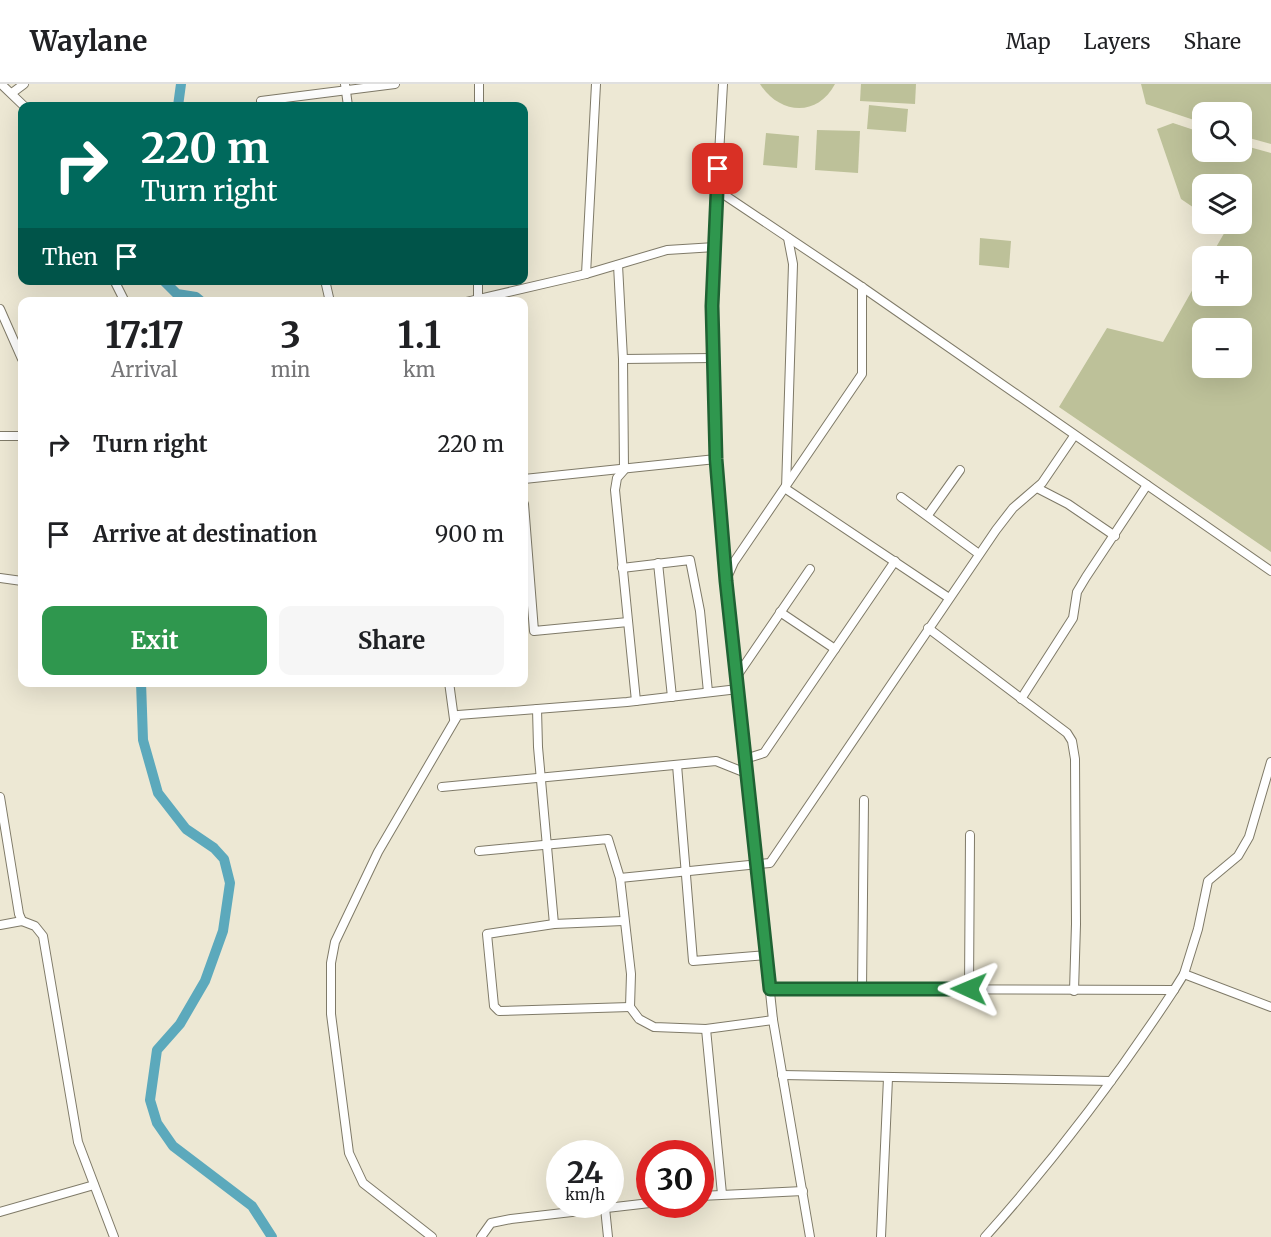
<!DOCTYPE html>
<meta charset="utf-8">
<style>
:root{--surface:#fff;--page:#f6f6f6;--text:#202124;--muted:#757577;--line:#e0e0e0;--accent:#2f974e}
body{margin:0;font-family:Merriweather,serif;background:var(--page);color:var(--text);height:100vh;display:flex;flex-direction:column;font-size:22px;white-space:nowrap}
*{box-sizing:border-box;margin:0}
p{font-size:20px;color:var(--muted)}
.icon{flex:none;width:33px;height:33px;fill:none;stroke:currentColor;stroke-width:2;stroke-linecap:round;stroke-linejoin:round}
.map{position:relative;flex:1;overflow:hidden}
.drawer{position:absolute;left:18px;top:213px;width:510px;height:390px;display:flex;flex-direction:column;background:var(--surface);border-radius:12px;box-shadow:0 6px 24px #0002}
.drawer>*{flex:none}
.hud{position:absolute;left:18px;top:18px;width:510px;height:183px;border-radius:12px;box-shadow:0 6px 24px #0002;background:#00695c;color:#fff;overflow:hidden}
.fabs{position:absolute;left:1192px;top:18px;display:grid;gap:12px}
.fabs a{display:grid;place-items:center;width:60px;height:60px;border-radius:12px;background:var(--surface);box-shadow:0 6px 24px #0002;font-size:30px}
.speed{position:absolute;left:546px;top:1056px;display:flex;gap:12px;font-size:30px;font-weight:700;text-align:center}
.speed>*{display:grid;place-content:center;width:78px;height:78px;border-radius:50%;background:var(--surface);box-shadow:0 6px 24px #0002;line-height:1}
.speed small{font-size:15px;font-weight:400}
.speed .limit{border:9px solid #d22;background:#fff;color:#111}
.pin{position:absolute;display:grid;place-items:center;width:51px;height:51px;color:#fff;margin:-26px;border-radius:12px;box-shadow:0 3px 9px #0006}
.me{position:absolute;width:66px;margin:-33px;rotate:271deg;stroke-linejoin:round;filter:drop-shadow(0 0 4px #0008)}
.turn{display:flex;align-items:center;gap:21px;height:126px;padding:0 24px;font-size:27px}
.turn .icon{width:78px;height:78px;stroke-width:2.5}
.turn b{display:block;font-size:42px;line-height:51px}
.then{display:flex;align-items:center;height:57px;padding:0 24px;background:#0003;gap:12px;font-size:22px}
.eta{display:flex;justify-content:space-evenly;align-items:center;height:102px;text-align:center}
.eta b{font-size:36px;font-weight:700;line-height:42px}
.button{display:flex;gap:12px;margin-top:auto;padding:12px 24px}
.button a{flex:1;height:69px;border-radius:12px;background:var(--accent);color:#fff;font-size:24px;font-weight:700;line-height:69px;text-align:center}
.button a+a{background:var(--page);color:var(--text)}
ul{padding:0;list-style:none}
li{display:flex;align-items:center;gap:18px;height:90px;padding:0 24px}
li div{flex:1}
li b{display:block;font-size:22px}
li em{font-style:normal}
header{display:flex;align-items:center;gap:36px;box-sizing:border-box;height:84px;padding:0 30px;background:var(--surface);border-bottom:2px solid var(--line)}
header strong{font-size:28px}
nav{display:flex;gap:33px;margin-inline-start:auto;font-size:21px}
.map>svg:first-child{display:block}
.green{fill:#bdc199;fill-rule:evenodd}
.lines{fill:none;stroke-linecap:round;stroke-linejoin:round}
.river{stroke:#5ca9bc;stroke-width:10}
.minor-casing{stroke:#7f7a68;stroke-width:10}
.minor{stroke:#fff;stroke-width:8}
.route-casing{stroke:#1f6233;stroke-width:15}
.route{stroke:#2f974e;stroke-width:10}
</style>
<header>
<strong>Waylane</strong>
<nav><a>Map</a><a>Layers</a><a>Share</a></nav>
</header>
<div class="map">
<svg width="1271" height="1153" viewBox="0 0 1271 1153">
<rect width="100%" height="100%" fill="#ede8d4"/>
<g class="green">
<path d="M 760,0 L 835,0 C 817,34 779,30 760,0 Z"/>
<polygon points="861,0 916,0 915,20 860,17"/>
<polygon points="1141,0 1271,0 1271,60 1242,52 1242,28 1203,28 1203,39 1146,20"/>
<polygon points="869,21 908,25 906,48 867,45"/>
<path d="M 1173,39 L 1203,49 L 1203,68 L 1242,68 L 1242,61 L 1271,69 L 1271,468 L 1059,323 L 1107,244 L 1163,258 L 1203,187 L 1203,212 L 1242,212 L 1242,172 L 1211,172 L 1226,146 L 1218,140 L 1242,140 L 1242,100 L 1203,100 L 1203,130 L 1181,115 L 1157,45 ZM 1242,244 L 1242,284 L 1203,284 L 1203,244 Z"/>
<polygon points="817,46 860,47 858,89 815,86"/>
<polygon points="766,49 799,52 797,84 763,81"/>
<polygon points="980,154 1011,157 1009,184 979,181"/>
</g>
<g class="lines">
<g class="river">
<polyline points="178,22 181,0"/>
<polyline points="163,196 177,210 196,213 202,218"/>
<polyline points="141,598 143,656 158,709 186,745 214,764 224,775 230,799 223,847 205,897 180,940 157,966 150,1016 157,1039 173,1062 252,1122 272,1153"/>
</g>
<g class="minor-casing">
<g id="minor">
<polyline points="1,0 24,22"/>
<polyline points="345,0 348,22"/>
<polyline points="723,0 717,106 862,203 1271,487"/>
<polyline points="12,9 24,0"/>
<polyline points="261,17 395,0"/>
<polyline points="479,22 479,0"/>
<polyline points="717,106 712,222 716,375 726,497 773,936 810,1153"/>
<polyline points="788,154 793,180 786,405 949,514"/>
<polyline points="618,181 623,275 624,386 617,394 615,406 636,617"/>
<polyline points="586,190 596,0"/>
<polyline points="114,196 125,218"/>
<polyline points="325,196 330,218"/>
<polyline points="478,215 478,196"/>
<polyline points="466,218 586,190 667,166 715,163"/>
<polyline points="0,225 22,275"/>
<polyline points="623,275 714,274"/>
<polyline points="0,352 22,352"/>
<polyline points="524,395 716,375"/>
<polyline points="1037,404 1068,420 1115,452"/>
<polyline points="901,413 979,470"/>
<polyline points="524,420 534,547 628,538"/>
<polyline points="928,431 960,386"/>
<polyline points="658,479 672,613"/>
<polyline points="622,484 690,476 700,527 708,608"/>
<polyline points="0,494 22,497"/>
<polyline points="726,496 734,478 862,290 862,203"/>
<polyline points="780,528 835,565"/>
<polyline points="928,544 1067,649 1072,657 1075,675 1076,840 1074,907"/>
<polyline points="737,592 810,485"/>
<polyline points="449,598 454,635"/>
<polyline points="1021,615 1073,534 1077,508 1086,493 1147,401"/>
<polyline points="537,625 538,663 554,840"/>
<polyline points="745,675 764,669 895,477"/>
<polyline points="677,681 693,877 766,871"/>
<polyline points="442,703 716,677 746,689"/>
<polyline points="0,713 19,830 22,837 35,842 43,852 78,1058 114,1153"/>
<polyline points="479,767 608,755 620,794 631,890 630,923 639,935 654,943 706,945 773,936"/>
<polyline points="620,794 770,779 996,446 1013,424 1042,399 1074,352"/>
<polyline points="623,837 554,840 487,850 494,922 499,927 630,923"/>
<polyline points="0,841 22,837"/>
<polyline points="1184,890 1271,923"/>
<polyline points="769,905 1174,906 1184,890 1198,845 1208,797 1238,772 1249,753 1271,678"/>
<polyline points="862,905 864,716"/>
<polyline points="969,905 970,751"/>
<polyline points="706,945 722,1110"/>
<polyline points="782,991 1111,997"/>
<polyline points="700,1112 803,1107"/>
<polyline points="605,1124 608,1153"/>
<polyline points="0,1128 94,1101"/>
<polyline points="432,1153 363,1099 349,1069 331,930 331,879 335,858 378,768 458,631 627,618 738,605"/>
<polyline points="481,1153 491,1139 511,1135 650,1119"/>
<polyline points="881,1153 888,994"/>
<path d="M 985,1153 C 1054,1076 1117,993 1174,906"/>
</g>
</g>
<use href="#minor" class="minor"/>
</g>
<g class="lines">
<g class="route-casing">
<polyline id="route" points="718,85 712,222 716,375 726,497 770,905 969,905"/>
</g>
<use href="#route" class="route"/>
</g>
</svg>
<div class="fabs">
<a><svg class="icon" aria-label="search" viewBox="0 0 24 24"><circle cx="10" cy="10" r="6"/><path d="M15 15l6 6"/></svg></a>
<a><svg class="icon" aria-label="layers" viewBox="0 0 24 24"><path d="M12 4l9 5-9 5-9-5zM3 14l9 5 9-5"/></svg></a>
<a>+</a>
<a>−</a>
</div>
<div class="speed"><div>24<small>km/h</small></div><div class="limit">30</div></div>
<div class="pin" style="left:718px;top:85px;background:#d93025"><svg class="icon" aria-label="arrive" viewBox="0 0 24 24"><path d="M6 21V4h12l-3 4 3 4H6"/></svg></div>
<svg class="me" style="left:969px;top:905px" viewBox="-20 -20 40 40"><path d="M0-17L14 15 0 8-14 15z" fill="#2f974e" stroke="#fff" stroke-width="4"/></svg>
<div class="hud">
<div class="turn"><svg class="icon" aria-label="right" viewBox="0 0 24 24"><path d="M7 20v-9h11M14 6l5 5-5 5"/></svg><div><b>220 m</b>Turn right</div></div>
<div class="then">Then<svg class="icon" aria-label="arrive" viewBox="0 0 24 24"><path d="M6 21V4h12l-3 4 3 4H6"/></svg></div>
</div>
<section class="drawer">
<div class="eta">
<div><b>17:17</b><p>Arrival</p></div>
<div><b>3</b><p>min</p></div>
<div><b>1.1</b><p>km</p></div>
</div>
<ul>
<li><svg class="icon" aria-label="right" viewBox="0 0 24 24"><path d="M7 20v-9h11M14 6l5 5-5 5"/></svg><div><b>Turn right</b></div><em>220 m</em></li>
<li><svg class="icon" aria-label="arrive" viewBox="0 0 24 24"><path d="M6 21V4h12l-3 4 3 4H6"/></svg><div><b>Arrive at destination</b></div><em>900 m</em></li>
</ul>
<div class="button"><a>Exit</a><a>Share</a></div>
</section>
</div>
